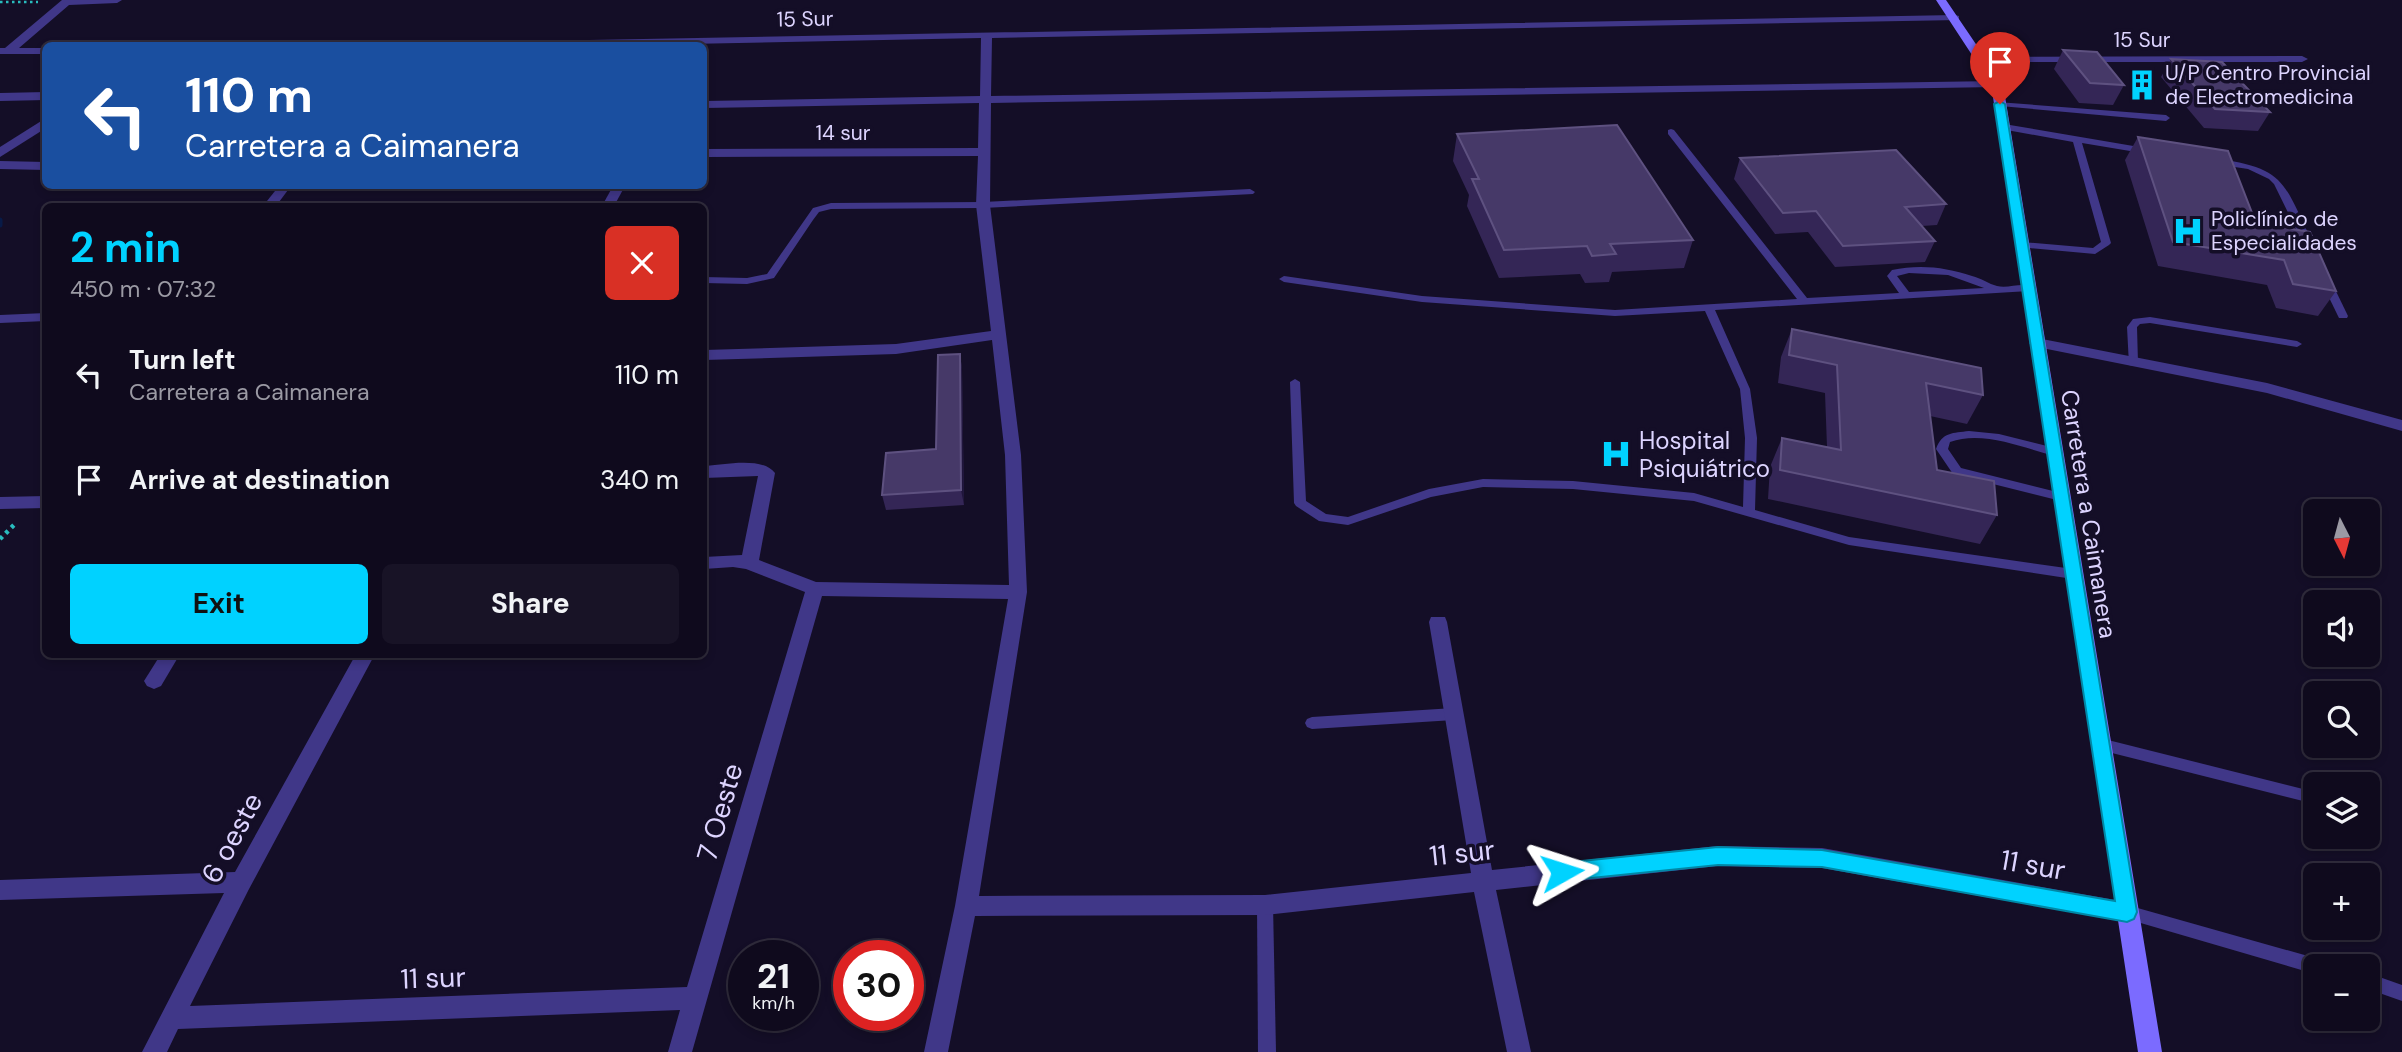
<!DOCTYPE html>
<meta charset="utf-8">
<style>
:root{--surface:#0f0a1d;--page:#181326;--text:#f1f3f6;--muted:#9b9aa4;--line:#2f2b3b;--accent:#00d2ff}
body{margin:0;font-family:"DM Sans",sans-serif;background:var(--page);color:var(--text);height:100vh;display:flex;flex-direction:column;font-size:26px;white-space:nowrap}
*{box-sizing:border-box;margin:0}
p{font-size:23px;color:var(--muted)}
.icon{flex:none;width:38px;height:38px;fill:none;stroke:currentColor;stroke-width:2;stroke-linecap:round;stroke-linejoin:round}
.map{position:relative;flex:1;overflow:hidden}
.sheet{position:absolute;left:42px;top:203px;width:665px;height:455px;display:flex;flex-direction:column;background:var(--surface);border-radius:10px;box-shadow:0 4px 10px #0003,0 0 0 2px var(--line)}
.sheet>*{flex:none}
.top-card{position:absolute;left:42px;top:42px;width:665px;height:147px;border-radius:10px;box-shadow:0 4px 10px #0003,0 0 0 2px var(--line);background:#1a4fa0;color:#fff;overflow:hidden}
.needle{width:46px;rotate:174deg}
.tools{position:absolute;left:2303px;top:499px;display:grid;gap:14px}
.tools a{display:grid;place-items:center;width:77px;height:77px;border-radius:10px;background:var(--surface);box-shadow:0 4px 10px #0003,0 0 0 2px var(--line);font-size:35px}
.speed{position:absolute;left:728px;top:940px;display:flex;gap:14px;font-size:35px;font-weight:700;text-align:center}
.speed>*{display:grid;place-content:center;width:91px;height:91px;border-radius:50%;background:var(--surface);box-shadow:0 4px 10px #0003,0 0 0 2px var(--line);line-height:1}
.speed small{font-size:18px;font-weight:400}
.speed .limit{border:10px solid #d22;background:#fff;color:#111}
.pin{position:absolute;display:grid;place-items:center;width:60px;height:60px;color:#fff;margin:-72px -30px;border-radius:50% 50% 50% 0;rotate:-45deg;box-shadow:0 0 7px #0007}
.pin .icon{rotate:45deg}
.me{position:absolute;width:77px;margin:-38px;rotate:84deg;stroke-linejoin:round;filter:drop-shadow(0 0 5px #0008)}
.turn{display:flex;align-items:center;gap:24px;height:147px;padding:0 28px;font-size:32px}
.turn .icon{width:91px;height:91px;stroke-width:2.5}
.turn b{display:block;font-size:49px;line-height:60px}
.round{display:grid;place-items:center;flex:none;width:74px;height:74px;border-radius:10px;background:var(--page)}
.summary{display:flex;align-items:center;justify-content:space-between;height:119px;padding:0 28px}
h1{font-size:42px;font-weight:700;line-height:52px;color:var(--accent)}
.action{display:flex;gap:14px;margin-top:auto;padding:14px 28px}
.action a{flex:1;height:80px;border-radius:10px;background:var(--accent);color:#111;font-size:28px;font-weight:700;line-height:80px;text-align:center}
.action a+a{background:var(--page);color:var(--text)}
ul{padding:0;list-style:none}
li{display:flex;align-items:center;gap:21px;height:105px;padding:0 28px}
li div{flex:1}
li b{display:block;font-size:26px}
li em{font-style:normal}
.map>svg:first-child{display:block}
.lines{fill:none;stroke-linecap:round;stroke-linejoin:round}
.stream{stroke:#081a47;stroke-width:5}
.path-far1{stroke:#29bcbe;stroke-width:2.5;stroke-dasharray:2.5 3.5;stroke-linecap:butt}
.path{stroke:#29bcbe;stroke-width:4.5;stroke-dasharray:3.5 4.5;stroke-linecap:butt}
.service{fill:#403788;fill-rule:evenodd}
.minor{fill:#403788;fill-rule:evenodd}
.secondary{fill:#7b6bff;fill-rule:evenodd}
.wall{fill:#342656}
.shaded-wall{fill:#1f153b}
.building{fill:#463968;stroke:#5e5180;stroke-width:2}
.route{fill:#00d2ff;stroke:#0088a6;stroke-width:2}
.labels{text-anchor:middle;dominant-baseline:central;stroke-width:7;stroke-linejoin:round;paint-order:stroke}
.far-street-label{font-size:21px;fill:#ddd4ff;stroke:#140e27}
.far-poi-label{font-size:21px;fill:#ddd4ff;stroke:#140e27;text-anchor:start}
.poi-label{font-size:24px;fill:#ddd4ff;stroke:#140e27;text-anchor:start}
.street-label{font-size:24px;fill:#ddd4ff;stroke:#140e27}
.near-street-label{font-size:28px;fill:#ddd4ff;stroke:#140e27}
</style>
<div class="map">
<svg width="2402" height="1052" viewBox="0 0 2402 1052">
<rect width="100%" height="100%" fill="#140e27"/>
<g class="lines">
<polyline class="stream" points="0,220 0,225"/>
<polyline class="path-far1" points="0,2 38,2"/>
<polyline class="path" points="0,539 16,523"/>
<g class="service">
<polygon points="1997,102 2166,115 2170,118 2166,121 2000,106 1996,104"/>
<polygon points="2004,124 2151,149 2151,153 2148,154 2082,143 2111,243 2109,245 2095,254 2019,247 2019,243 2022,242 2093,248 2101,242 2073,142 2001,129 2000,127"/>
<path d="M 1671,129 L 1674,130 L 1807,298 L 1899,293 L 1887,276 L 1892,270 C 1919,264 1946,267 1972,276 C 1981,278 1989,284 1997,286 C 2009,289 2024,281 2034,288 L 2029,291 L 1715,310 L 1750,389 L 1757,438 L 1755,510 L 1849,537 L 2073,569 L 2077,571 L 2079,574 L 2077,577 L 2073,579 L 1849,545 L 1694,501 L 1573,489 L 1483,487 L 1431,497 L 1348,525 L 1319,521 L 1296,506 L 1294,503 L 1290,382 L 1295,379 L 1300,382 L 1306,501 L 1326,514 L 1348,517 L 1429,489 L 1483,479 L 1573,481 L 1694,493 L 1743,507 L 1745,438 L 1740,389 L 1705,311 L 1615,316 L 1422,302 L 1284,282 L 1279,279 L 1284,276 L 1422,296 L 1615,310 L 1797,299 L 1668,134 L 1668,130 ZM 1909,273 L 1948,275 L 1984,288 L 1909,292 L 1897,276 Z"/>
<path d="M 2218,159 C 2288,168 2284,186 2313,243 L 2311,245 L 2305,245 L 2303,243 L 2274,184 L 2269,179 L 2248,169 L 2215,164 L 2214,162 Z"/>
<polygon points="1250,189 1255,192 1253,194 983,208 831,209 819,212 813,220 774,278 747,284 704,283 704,277 747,278 767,274 813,208 831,203 983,202"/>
<polygon points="2326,278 2331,281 2348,316 2347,318 2339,318 2338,316 2321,281"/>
<polygon points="2150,317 2297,341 2302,344 2297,347 2150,323 2140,324 2137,327 2138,363 2133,366 2129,365 2127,327 2133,319"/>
<path d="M 1969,431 L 1999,434 L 2059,449 L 2061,452 L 2055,456 C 2023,448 1983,430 1950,442 L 1948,449 L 1961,468 L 2065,494 L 2067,497 L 2065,500 L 2061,501 L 1953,474 L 1936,449 C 1942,432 1953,433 1969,431 Z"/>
<polygon points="1454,708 1459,710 1461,714 1459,718 1454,720 1312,729 1307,727 1305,723 1307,719 1312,717"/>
<polygon points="2100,738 2315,792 2315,804 2100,750 2095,748 2093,744 2095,740"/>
<polygon points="1265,898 1271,900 1273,905 1276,1052 1258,1052 1257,905 1259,900"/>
<polygon points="2127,905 2315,958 2321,961 2323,966 2315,966 2315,974 2127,919 2121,917 2119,912 2121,907"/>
<polygon points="2368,973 2402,985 2402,1001 2368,989"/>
</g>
<g class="minor">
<polygon points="122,0 117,3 69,5 19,48 46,48 46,54 0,54 0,48 5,48 62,0"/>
<path d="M 1955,15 L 1959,16 L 1959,20 L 992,38 L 991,96 L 1997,81 L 2003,84 L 1997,87 L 991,103 L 990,205 L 1021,455 L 1027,592 L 979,896 L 1265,895 L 1471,873 L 1429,622 L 1431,617 L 1445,617 L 1447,622 L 1492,870 L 1718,846 L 1822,848 L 2127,902 L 2135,905 L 2138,912 L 2135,919 L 2127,922 L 1822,868 L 1718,866 L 1496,890 L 1531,1052 L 1507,1052 L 1474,892 L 1265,915 L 975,916 L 948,1052 L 924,1052 L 955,906 L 1008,599 L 822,596 L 692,1052 L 668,1052 L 680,1010 L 178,1029 L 167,1052 L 142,1052 L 224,893 L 0,900 L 0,880 L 235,872 L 356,654 L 375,654 L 249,889 L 190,1006 L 687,987 L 805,592 L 746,569 L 733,567 L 704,569 L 704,557 L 742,555 L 758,476 L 704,478 L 704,466 C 723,465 762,456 775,473 L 759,560 L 816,582 L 1009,585 L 1005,455 L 992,340 L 896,354 L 704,360 L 704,350 L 896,344 L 991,331 L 976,205 L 978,156 L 704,157 L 704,149 L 978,148 L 979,103 L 704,108 L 704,101 L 980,96 L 981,38 L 585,46 L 364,46 L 365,44 Z"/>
<polygon points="1981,57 2302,56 2308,59 2302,62 1977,62 1977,58"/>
<polygon points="46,92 46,100 0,101 0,93"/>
<polygon points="46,118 46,128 0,157 0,147"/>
<polygon points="0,161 46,162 46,170 0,169"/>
<polygon points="279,186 291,186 276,206 263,206"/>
<polygon points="613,186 625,186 614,206 602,206"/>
<polygon points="46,313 46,321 0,323 0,315"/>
<polygon points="2037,338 2267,383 2402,420 2402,431 2267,393 2032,346 2029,343 2032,340"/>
<polygon points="46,496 46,508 0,509 0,497"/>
<polygon points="161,654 180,654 161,686 154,689 147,686 144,681"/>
</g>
<polygon class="secondary" points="1936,0 1946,0 2003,84 2162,1052 2138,1052 1991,84"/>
</g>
<g class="wall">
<polygon points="2063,50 2124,85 2113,105 2079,103 2054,69"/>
<polygon points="2171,59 2270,112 2258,131 2204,128 2161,77"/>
<polygon points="1457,134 1693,240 1684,268 1612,272 1609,282 1585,283 1580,274 1499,278 1467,206 1469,195 1453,161"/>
<polygon points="2138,137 2256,223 2336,291 2318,316 2276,308 2267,285 2158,266 2125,160"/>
<polygon points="1740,158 1946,204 1937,225 1922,226 1935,241 1925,262 1835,267 1808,232 1775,234 1734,179"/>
<polygon points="1792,329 1983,395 1967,424 1930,416 1937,470 1997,515 1980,544 1768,499 1770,467 1782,438 1827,447 1825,393 1778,383 1781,357"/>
<polygon points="960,354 962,369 964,505 886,510 882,495 936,449"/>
</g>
<polygon class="shaded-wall" points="960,354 962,369 964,505 961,490"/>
<g class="building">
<polygon points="2063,50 2097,52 2124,85 2090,83"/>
<polygon points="2171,59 2222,62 2270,112 2215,109"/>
<polygon points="1617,125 1693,240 1610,244 1616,254 1592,256 1587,246 1504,250 1472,179 1479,179 1457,134"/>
<polygon points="2138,137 2228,151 2256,223 2310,232 2336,291 2293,284 2284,260 2173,242"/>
<polygon points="1896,150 1946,204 1905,207 1935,241 1843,246 1816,211 1783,213 1740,158"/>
<polygon points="1792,329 1981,368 1983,395 1926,383 1937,470 1994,481 1997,515 1780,470 1782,438 1841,450 1837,365 1789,355"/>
<polygon points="960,354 961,490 882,495 886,453 936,449 938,355"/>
</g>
<polygon class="route" points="2000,101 2005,104 2137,912 2134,919 2127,922 1822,867 1718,865 1562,881 1554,878 1551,872 1554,865 1562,863 1718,847 1822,850 2115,901 1994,104"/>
<defs>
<g id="building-bare" transform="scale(2.415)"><path d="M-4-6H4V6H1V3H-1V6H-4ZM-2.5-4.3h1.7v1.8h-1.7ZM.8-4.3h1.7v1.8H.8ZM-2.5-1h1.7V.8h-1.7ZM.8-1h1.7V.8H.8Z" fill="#00d2ff" stroke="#140e27" stroke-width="2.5" paint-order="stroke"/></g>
<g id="hospital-bare" transform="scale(2.415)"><path d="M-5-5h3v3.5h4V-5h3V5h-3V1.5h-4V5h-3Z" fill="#00d2ff" stroke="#140e27" stroke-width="2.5" paint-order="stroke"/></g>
</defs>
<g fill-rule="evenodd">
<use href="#building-bare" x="2142" y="85"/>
<use href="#hospital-bare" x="2188" y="231"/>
<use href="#hospital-bare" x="1616" y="454"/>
</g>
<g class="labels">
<g class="far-street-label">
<text transform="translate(805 19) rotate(-1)">15 Sur</text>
<text x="2142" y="40">15 Sur</text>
<text x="843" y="133">14 sur</text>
</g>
<g class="far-poi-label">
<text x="2165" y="73">U/P Centro Provincial<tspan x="2165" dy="24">de Electromedicina</tspan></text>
<text x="2211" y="219">Policlínico de<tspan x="2211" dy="24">Especialidades</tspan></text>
</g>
<g class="poi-label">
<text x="1639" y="440">Hospital<tspan x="1639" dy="28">Psiquiátrico</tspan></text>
</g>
<g class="street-label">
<text transform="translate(2089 514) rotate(81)">Carretera a Caimanera</text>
</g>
<g class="near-street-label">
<text transform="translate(720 812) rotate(-74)">7 Oeste</text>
<text transform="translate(232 838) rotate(-62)">6 oeste</text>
<text transform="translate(1462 853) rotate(-6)">11 sur</text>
<text transform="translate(2033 865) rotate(10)">11 sur</text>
<text transform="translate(433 978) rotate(-2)">11 sur</text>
</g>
</g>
</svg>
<div class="tools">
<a><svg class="needle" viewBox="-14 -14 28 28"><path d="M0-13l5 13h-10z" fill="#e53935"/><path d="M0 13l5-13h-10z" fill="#9b9aa4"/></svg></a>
<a><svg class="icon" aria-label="sound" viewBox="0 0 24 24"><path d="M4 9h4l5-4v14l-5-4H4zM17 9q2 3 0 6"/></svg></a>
<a><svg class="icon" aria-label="search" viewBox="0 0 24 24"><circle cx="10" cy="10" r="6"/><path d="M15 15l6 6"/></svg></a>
<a><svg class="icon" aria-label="layers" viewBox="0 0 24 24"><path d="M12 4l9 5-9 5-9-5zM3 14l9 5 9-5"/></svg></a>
<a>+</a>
<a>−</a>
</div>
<div class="speed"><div>21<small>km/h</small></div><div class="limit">30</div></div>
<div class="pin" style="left:2000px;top:104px;background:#d93025"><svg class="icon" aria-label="arrive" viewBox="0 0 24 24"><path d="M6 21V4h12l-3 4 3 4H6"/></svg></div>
<svg class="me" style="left:1562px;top:872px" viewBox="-20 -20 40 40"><path d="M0-17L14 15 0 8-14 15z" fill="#00d2ff" stroke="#fff" stroke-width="4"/></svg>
<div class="top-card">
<div class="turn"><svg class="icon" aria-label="left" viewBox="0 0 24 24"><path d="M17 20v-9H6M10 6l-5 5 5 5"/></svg><div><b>110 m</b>Carretera a Caimanera</div></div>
</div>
<section class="sheet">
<div class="summary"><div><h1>2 min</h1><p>450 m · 07:32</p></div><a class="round" style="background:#d93025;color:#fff"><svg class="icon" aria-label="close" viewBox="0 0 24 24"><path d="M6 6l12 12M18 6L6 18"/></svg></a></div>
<ul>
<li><svg class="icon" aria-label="left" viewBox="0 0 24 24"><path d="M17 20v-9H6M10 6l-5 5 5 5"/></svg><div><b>Turn left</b><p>Carretera a Caimanera</p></div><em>110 m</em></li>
<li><svg class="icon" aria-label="arrive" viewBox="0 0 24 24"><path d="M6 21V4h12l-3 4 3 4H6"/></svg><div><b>Arrive at destination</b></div><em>340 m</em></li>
</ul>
<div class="action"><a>Exit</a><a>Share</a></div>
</section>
</div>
